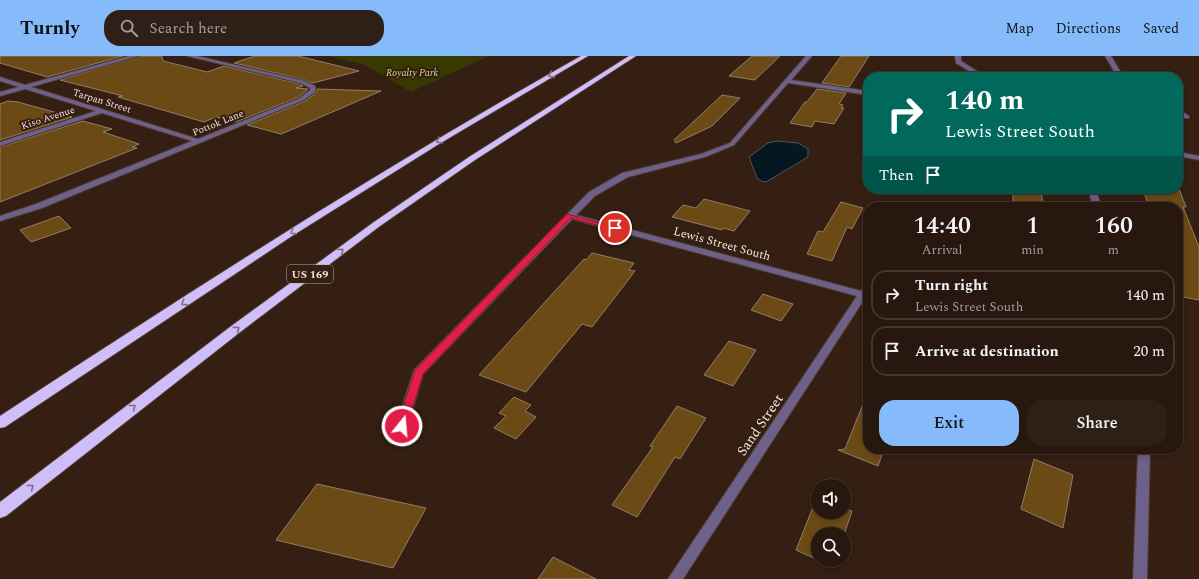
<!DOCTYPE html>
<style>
:root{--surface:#27170e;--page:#2f2017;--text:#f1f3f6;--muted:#a49f9e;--line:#43362e;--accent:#85bbfb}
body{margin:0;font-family:Spectral,serif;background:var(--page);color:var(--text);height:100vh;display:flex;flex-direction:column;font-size:15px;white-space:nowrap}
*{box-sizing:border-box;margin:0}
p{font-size:13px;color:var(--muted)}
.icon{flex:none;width:22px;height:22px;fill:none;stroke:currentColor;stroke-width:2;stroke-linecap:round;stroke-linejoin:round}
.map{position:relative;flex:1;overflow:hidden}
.drawer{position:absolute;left:863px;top:146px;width:320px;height:252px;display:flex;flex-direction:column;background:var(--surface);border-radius:16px;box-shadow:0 2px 6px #0003,0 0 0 1px var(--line)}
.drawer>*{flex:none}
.guide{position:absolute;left:863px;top:16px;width:320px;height:122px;border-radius:16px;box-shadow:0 2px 6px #0003,0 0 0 1px var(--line);background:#00695c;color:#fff;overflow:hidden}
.controls{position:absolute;left:811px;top:423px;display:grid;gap:8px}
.controls a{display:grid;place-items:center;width:40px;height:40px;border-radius:50%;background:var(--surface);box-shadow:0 2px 6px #0003,0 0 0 1px var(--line);font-size:20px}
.pin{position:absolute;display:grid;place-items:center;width:34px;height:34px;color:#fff;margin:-17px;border:2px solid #fff;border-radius:50%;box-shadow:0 1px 4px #0007}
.me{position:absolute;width:44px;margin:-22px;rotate:17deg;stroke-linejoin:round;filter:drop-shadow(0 0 3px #0008)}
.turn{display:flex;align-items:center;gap:14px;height:84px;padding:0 16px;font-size:18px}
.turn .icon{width:52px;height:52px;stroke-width:2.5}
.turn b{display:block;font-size:28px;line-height:34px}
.then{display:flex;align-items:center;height:38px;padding:0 16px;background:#0003;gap:8px;font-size:15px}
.eta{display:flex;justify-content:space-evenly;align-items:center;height:68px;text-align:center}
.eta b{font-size:24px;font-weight:600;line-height:28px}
.action{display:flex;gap:8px;margin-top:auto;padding:8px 16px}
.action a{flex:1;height:46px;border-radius:16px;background:var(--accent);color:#111;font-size:16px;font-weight:600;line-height:46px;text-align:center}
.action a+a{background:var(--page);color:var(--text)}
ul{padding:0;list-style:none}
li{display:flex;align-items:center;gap:12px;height:50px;margin:0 8px 6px;padding:0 8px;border:2px solid var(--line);border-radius:16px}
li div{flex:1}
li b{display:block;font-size:15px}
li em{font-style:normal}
header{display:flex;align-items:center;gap:24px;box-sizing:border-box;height:56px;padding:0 20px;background:var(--accent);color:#111}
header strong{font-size:19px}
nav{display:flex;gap:22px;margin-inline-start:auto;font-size:14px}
.search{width:280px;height:36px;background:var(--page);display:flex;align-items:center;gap:10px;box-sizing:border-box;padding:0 14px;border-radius:16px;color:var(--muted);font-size:15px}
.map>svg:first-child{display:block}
.green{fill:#363a00}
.water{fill:#051822;stroke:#4c5559}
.building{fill:#6b4a15;stroke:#907e67}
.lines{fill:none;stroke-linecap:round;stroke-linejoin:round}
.minor-casing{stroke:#4f3a2e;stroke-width:2}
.motorway-casing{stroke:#4f3a2e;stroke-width:2}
.minor{fill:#6e6189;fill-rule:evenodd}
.motorway{fill:#d0bef9;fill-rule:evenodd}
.oneway{stroke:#826e86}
.route{fill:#e11d48;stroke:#92132f}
.labels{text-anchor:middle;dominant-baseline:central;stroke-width:4;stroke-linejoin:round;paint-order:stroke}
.far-park-label{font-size:10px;font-style:italic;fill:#d1dc85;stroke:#341f12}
.far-street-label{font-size:10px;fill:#f2e3da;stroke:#341f12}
.shield{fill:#341f12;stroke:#b9a89e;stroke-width:1}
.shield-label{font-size:11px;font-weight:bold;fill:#f2e3da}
.street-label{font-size:12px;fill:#f2e3da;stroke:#341f12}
.near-street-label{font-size:14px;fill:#f2e3da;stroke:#341f12}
</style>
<header>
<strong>Turnly</strong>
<div class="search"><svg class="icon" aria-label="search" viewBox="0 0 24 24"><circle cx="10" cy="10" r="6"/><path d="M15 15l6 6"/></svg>Search here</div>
<nav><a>Map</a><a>Directions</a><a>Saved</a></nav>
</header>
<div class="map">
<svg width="1199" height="523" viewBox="0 0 1199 523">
<rect width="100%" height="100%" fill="#341f12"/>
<polygon class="green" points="328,0 489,0 411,36 365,9"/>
<polygon class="water" points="777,85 798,87 808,93 808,101 766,126 761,125 757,122 749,101 768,87"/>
<g class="building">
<polygon points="0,0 123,0 47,21 0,7"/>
<polygon points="139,0 162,0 163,5 207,16 224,10 300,28 303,30 296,32 308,33 299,41 236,66 216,61 204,66 118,41 123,40 60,24"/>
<polygon points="255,0 298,0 359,15 313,27 305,24 234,7"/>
<polygon points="752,0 780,0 755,24 729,20"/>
<polygon points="841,0 869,0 849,31 822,27"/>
<polygon points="317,33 381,35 286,76 281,78 247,69 305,45 317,36"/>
<polygon points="817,33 846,37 839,48 843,49 841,52 844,52 834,68 815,65 812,71 790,67 805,46 807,46"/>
<polygon points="722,39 740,42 712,70 676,87 674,84"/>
<polygon points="8,45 18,46 72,61 0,84 0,48"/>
<polygon points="83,65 112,73 103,76 139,88 132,91 137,92 0,146 0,91"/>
<polygon points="1013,133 1041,133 1043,151 1013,151"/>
<polygon points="1143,133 1179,133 1186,151 1183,151 1199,191 1199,244 1183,241 1178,226 1178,151 1149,151"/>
<polygon points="704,143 750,155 734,175 723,172 722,174 672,161 683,149 696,152"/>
<polygon points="841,146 863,152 852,173 847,171 832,205 807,198 818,175 823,176"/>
<polygon points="59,160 71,172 31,186 20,174"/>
<polygon points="592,197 634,207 629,214 635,215 592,271 582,268 526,336 479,319 584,203 586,204"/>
<polygon points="763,238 793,248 781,265 751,254"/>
<polygon points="729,285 756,294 733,330 704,319"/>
<polygon points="867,338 868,393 884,393 878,410 838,394 845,393"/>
<polygon points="514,341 531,349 525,355 536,361 516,383 494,372 506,360 499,357"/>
<polygon points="677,350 706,362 680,403 675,401 637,461 612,449 653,391 650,390"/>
<polygon points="1034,403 1073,419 1063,472 1021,453"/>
<polygon points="317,428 426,452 393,512 276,484"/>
<polygon points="817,441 818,456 844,456 844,452 852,455 844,479 818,478 818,504 836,504 833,511 796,494"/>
<polygon points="553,501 596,523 538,523"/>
</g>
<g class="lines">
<g class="minor-casing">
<g id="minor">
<polygon points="129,0 138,0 31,31 198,83 300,42 310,34 310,32 301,27 187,0 197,0 305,25 315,30 316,35 304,44 42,152 0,165 0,160 36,148 192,85 102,57 0,90 0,86 96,55 25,33 0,40 0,36 19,31 0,25 0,21 25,29"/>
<polygon points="806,0 812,0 791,24 868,35 868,39 788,27 734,89 705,101 628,121 595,140 576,159 861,235 865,229 868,228 868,243 865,242 683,523 668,523 857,240 572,163 423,318 408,370 406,373 402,374 398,373 396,370 414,314 589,136 622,117 701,98 730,87"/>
<polygon points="955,0 961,0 961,5 986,21 979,21 956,7"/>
<polygon points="1105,0 1111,0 1120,15 1118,21 1112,21 1114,15"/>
<polygon points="1178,53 1189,60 1189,62 1185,62 1178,58"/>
<polygon points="1178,96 1199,100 1199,104 1178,100"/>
<polygon points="1088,133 1096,133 1101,151 1093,151"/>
<polygon points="1138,393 1150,393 1147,523 1133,523"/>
</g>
</g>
<g class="motorway-casing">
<g id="motorway">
<path d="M 581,0 L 588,0 L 439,88 L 292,180 L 5,371 L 0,372 L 0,360 C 191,235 382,112 581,0 Z"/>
<polygon points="629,0 636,0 475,104 380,170 239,277 6,460 0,462 0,446 230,271 374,166 469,101"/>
</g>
</g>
<use href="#minor" class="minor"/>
<use href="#motorway" class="motorway"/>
</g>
<defs><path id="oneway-chevron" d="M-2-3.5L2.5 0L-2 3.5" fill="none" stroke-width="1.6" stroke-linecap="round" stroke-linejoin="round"/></defs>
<g class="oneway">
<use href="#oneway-chevron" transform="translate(551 19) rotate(151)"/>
<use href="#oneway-chevron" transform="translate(439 85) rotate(149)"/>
<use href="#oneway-chevron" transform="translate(293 176) rotate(148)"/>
<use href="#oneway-chevron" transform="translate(341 195) rotate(-37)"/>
<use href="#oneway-chevron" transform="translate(184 247) rotate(147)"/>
<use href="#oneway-chevron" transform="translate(237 273) rotate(-37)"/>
<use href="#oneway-chevron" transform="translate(133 351) rotate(-38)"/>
<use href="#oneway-chevron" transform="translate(31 431) rotate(-38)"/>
</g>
<polygon class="route" points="567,158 619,172 615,174 571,162 423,318 407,370 402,374 398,373 397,370 415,314"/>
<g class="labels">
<g class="far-park-label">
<text x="412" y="17">Royalty Park</text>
</g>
<g class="far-street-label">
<text transform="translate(102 45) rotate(17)">Tarpan Street</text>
<text transform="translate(48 62) rotate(-18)">Kiso Avenue</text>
<text transform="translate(218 67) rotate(-22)">Pottok Lane</text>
</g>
<rect class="shield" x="287" y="209" width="46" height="18" rx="3"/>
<g class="shield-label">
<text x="310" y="218">US 169</text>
</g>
<g class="street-label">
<text transform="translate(722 188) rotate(15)">Lewis Street South</text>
</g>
<g class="near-street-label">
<text transform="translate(760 369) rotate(-56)">Sand Street</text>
</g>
</g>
</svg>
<div class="controls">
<a><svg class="icon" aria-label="sound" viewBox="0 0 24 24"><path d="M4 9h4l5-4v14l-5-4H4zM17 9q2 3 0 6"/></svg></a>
<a><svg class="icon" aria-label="search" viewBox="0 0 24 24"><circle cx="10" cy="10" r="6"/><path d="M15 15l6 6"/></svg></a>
</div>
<div class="pin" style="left:615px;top:172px;background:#d93025"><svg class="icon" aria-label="arrive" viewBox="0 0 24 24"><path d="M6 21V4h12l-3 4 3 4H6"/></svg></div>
<svg class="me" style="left:402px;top:370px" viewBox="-20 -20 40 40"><circle r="17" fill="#e11d48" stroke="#fff" stroke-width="3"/><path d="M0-11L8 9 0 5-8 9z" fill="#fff"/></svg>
<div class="guide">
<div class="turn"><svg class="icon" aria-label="right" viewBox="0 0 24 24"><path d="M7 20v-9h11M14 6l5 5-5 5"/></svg><div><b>140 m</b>Lewis Street South</div></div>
<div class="then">Then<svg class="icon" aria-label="arrive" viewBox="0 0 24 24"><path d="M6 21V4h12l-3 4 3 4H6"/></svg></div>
</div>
<section class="drawer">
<div class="eta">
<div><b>14:40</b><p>Arrival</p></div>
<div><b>1</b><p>min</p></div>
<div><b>160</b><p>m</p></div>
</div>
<ul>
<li><svg class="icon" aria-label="right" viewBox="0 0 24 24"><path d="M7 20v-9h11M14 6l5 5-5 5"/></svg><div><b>Turn right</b><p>Lewis Street South</p></div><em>140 m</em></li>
<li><svg class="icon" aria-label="arrive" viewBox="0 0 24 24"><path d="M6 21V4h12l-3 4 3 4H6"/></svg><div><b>Arrive at destination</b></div><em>20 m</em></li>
</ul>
<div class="action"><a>Exit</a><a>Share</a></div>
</section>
</div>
